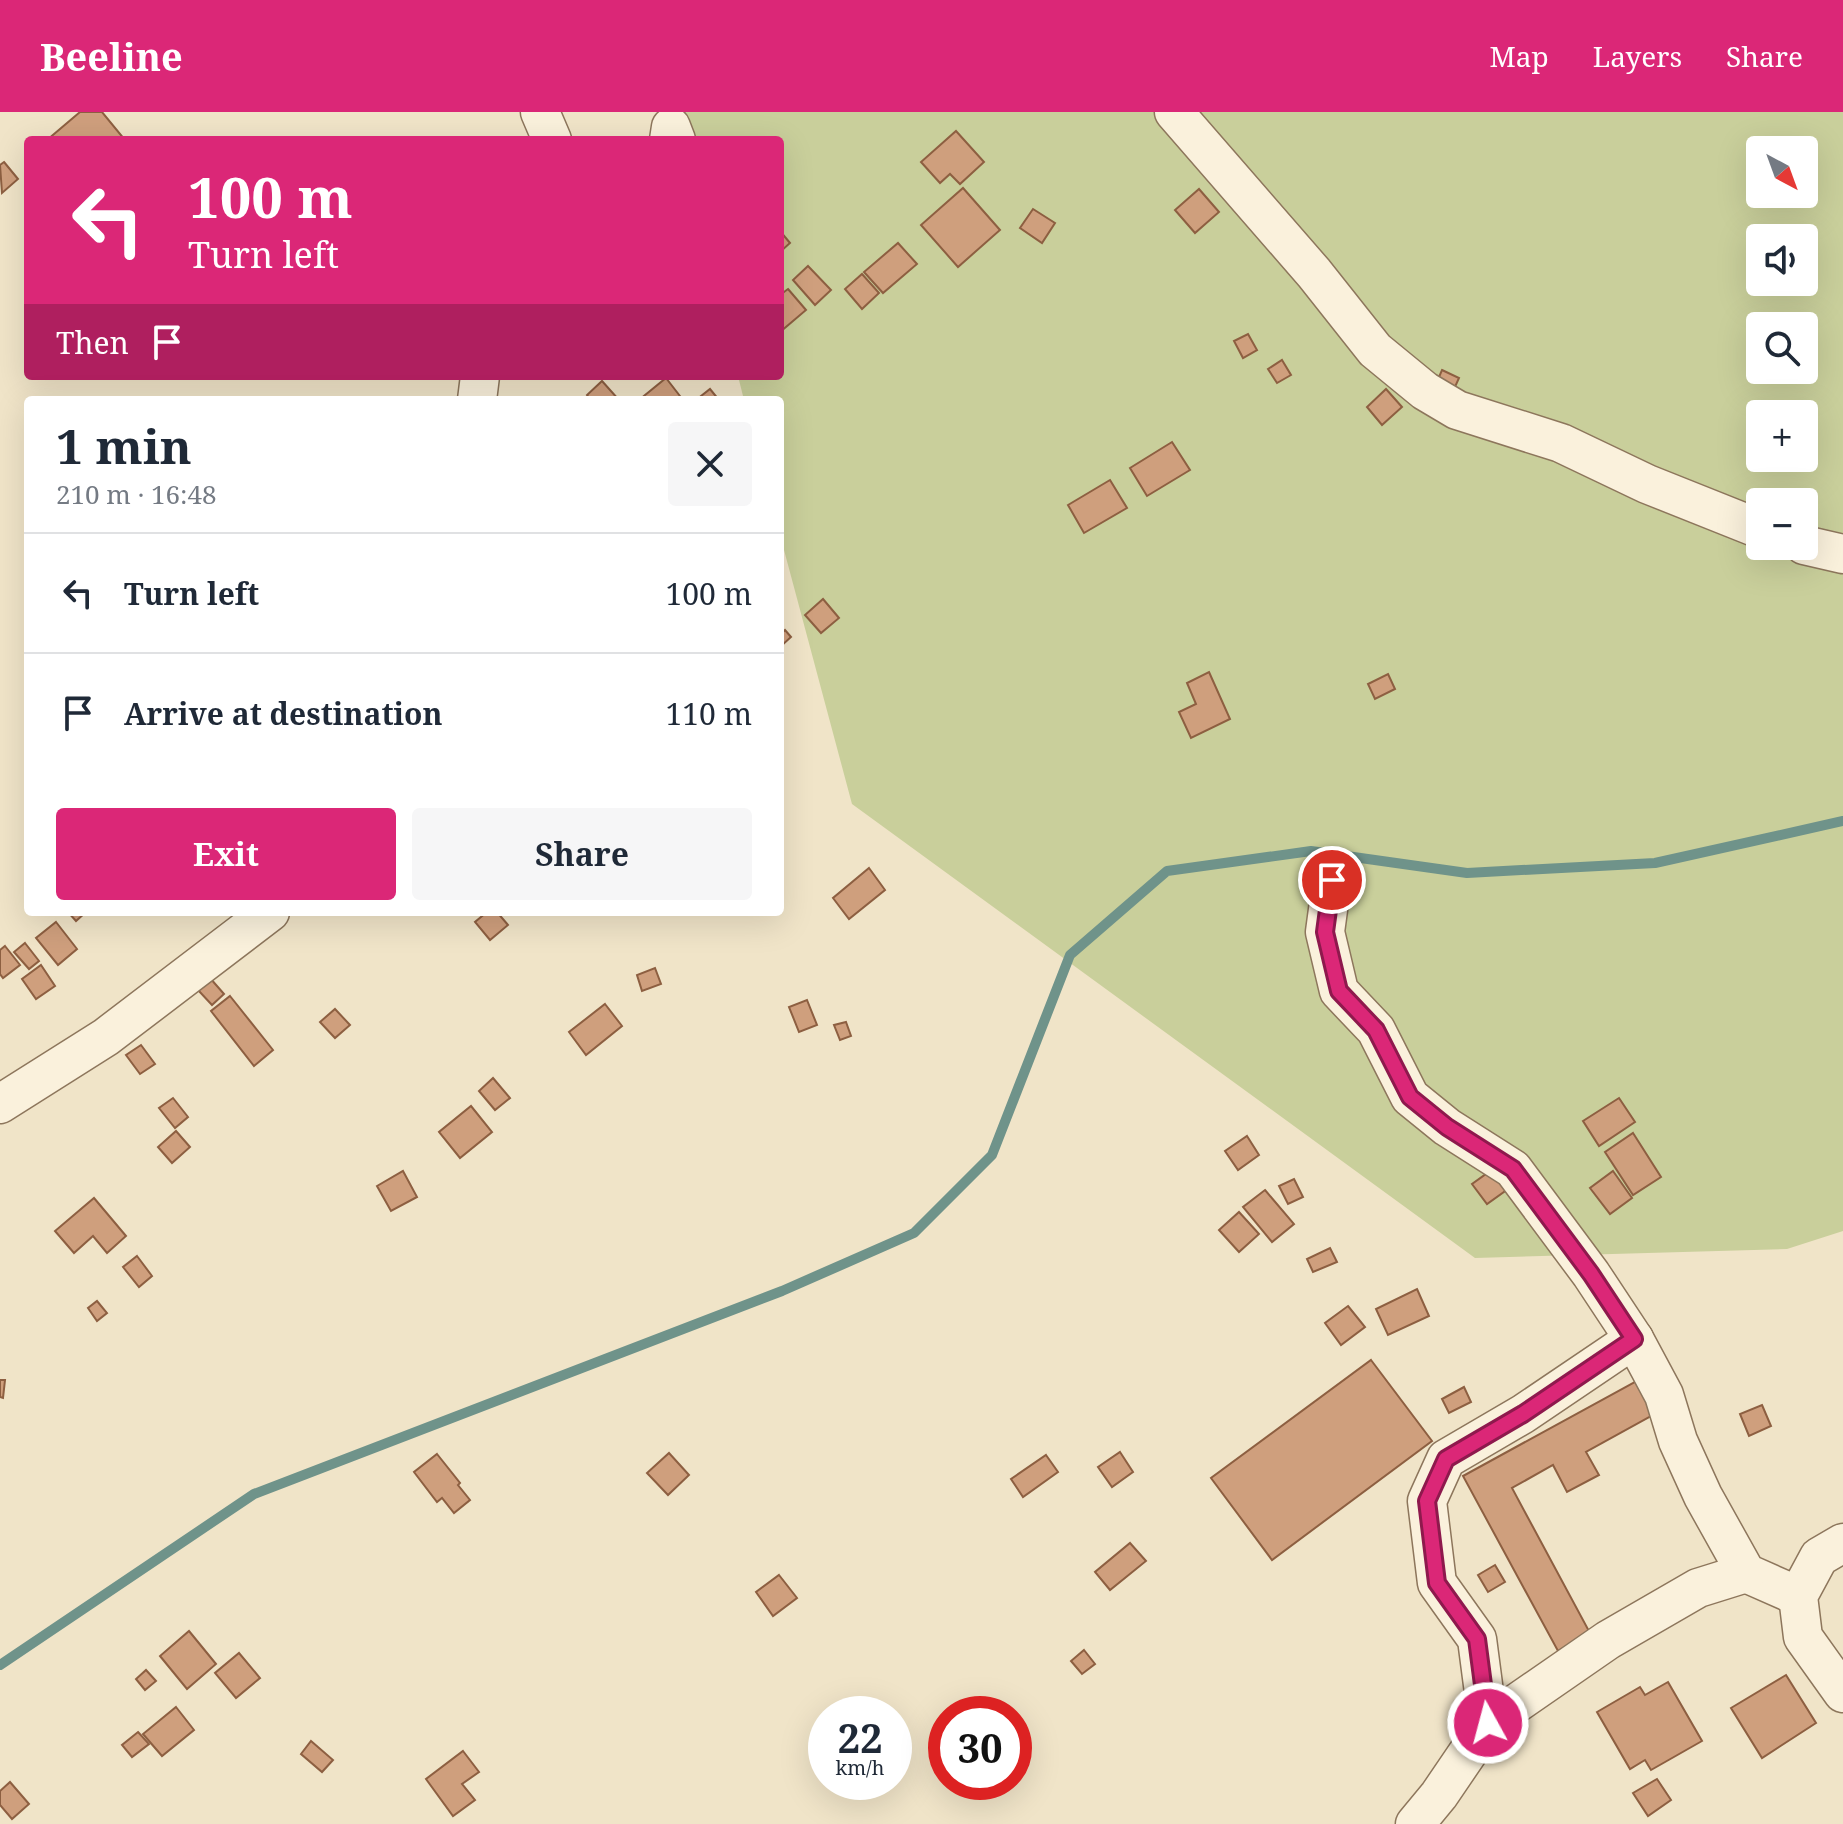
<!DOCTYPE html>
<meta charset="utf-8">
<style>
:root{--surface:#fff;--page:#f6f6f7;--text:#1f2937;--muted:#747a83;--line:#e0e1e3;--accent:#db2777}
body{margin:0;font-family:"Noto Serif",serif;background:var(--page);color:var(--text);height:100vh;display:flex;flex-direction:column;font-size:30px;white-space:nowrap}
*{box-sizing:border-box;margin:0}
p{font-size:26px;color:var(--muted)}
.icon{flex:none;width:44px;height:44px;fill:none;stroke:currentColor;stroke-width:2;stroke-linecap:round;stroke-linejoin:round}
.map{position:relative;flex:1;overflow:hidden}
.panel{position:absolute;left:24px;top:284px;width:760px;height:520px;display:flex;flex-direction:column;background:var(--surface);border-radius:8px;box-shadow:0 8px 32px #0002}
.panel>*{flex:none}
.top-card{position:absolute;left:24px;top:24px;width:760px;height:244px;border-radius:8px;box-shadow:0 8px 32px #0002;background:#db2777;color:#fff;overflow:hidden}
.needle{width:52px;rotate:139deg}
.buttons{position:absolute;left:1746px;top:24px;display:grid;gap:16px}
.buttons a{display:grid;place-items:center;width:72px;height:72px;border-radius:8px;background:var(--surface);box-shadow:0 8px 32px #0002;font-size:40px}
.speed{position:absolute;left:808px;top:1584px;display:flex;gap:16px;font-size:40px;font-weight:700;text-align:center}
.speed>*{display:grid;place-content:center;width:104px;height:104px;border-radius:50%;background:var(--surface);box-shadow:0 8px 32px #0002;line-height:1}
.speed small{font-size:20px;font-weight:400}
.speed .limit{border:12px solid #d22;background:#fff;color:#111}
.pin{position:absolute;display:grid;place-items:center;width:68px;height:68px;color:#fff;margin:-34px;border:4px solid #fff;border-radius:50%;box-shadow:0 2px 8px #0007}
.me{position:absolute;width:88px;margin:-44px;rotate:353deg;stroke-linejoin:round;filter:drop-shadow(0 0 6px #0008)}
.turn{display:flex;align-items:center;gap:28px;height:168px;padding:0 32px;font-size:36px}
.turn .icon{width:104px;height:104px;stroke-width:2.5}
.turn b{display:block;font-size:56px;line-height:68px}
.then{display:flex;align-items:center;height:76px;padding:0 32px;background:#0003;gap:16px;font-size:30px}
.round{display:grid;place-items:center;flex:none;width:84px;height:84px;border-radius:8px;background:var(--page)}
.overview{display:flex;align-items:center;justify-content:space-between;height:136px;padding:0 32px}
h1{font-size:48px;font-weight:700;line-height:60px}
.primary-button{display:flex;gap:16px;margin-top:auto;padding:16px 32px}
.primary-button a{flex:1;height:92px;border-radius:8px;background:var(--accent);color:#fff;font-size:32px;font-weight:700;line-height:92px;text-align:center}
.primary-button a+a{background:var(--page);color:var(--text)}
ul{padding:0;list-style:none}
li{display:flex;align-items:center;gap:24px;height:120px;padding:0 32px;border-top:2px solid var(--line)}
li div{flex:1}
li b{display:block;font-size:30px}
li em{font-style:normal}
header{display:flex;align-items:center;gap:48px;box-sizing:border-box;height:112px;padding:0 40px;background:var(--accent);color:#fff}
header strong{font-size:38px}
nav{display:flex;gap:44px;margin-inline-start:auto;font-size:28px}
.map>svg:first-child{display:block}
.green{fill:#c9cf9b;fill-rule:evenodd}
.lines{fill:none;stroke-linecap:round;stroke-linejoin:round}
.stream{stroke:#6f938a;stroke-width:10}
.building{fill:#cf9f7d;stroke:#8d5f41;stroke-width:2}
.minor-casing{stroke:#8d765c;stroke-width:41}
.minor{stroke:#faf1dc;stroke-width:38}
.route-casing{stroke:#8e194d;stroke-width:20}
.route{stroke:#db2777;stroke-width:14}
</style>
<header>
<strong>Beeline</strong>
<nav><a>Map</a><a>Layers</a><a>Share</a></nav>
</header>
<div class="map">
<svg width="1843" height="1712" viewBox="0 0 1843 1712">
<rect width="100%" height="100%" fill="#f0e4c8"/>
<path class="green" d="M 667,0 L 1843,0 L 1843,1119 L 1787,1137 L 1475,1146 L 852,692 L 780,423 L 780,288 L 744,288 L 738,264 L 780,264 L 780,28 L 675,28 ZM 1760,38 L 1804,38 L 1804,82 L 1760,82 ZM 1760,126 L 1804,126 L 1804,170 L 1760,170 ZM 1760,214 L 1804,214 L 1804,258 L 1760,258 ZM 1760,302 L 1804,302 L 1804,346 L 1760,346 ZM 1760,390 L 1804,390 L 1804,434 L 1760,434 Z"/>
<g class="lines">
<polyline class="stream" points="0,1553 254,1382 782,1179 914,1121 992,1043 1070,843 1167,759 1311,739 1467,761 1655,751 1843,709"/>
</g>
<g class="building">
<polygon points="80,0 102,0 125,28 47,28"/>
<polygon points="956,19 984,50 960,72 950,62 940,71 921,50"/>
<polygon points="4,50 18,67 2,81 0,53"/>
<polygon points="963,76 1000,118 958,155 921,113"/>
<polygon points="1199,77 1219,100 1195,121 1175,98"/>
<polygon points="1033,97 1055,111 1042,131 1020,116"/>
<polygon points="780,119 790,131 780,140"/>
<polygon points="898,131 917,152 883,181 864,160"/>
<polygon points="808,154 831,178 815,193 793,168"/>
<polygon points="862,162 879,181 862,197 845,177"/>
<polygon points="788,177 806,198 780,220 780,183"/>
<polygon points="1248,222 1257,238 1243,246 1234,229"/>
<polygon points="1282,248 1291,263 1277,271 1268,257"/>
<polygon points="1442,258 1459,266 1450,286 1433,279"/>
<polygon points="666,266 683,288 639,288"/>
<polygon points="602,269 619,288 591,288 587,283"/>
<polygon points="710,277 719,288 696,288"/>
<polygon points="1386,277 1402,295 1382,313 1367,295"/>
<polygon points="1172,330 1190,358 1147,384 1130,356"/>
<polygon points="1110,368 1127,396 1084,421 1068,393"/>
<polygon points="823,487 839,506 821,521 805,503"/>
<polygon points="785,518 791,525 780,535 780,523"/>
<polygon points="1209,560 1230,607 1191,626 1179,600 1196,592 1187,571"/>
<polygon points="1388,562 1395,577 1375,587 1368,572"/>
<polygon points="869,756 885,778 849,807 833,786"/>
<polygon points="68,800 86,800 76,809"/>
<polygon points="487,800 497,800 508,813 490,828 475,810"/>
<polygon points="56,810 77,837 58,853 36,826"/>
<polygon points="25,831 39,849 29,857 14,840"/>
<polygon points="5,834 20,853 3,866 0,862 0,838"/>
<polygon points="41,853 55,874 36,887 22,867"/>
<polygon points="655,856 661,872 642,879 637,863"/>
<polygon points="210,866 224,882 212,893 198,878"/>
<polygon points="230,884 273,938 254,954 211,899"/>
<polygon points="807,888 817,913 799,920 789,895"/>
<polygon points="605,892 622,914 586,943 569,920"/>
<polygon points="335,897 350,913 335,926 320,910"/>
<polygon points="846,910 851,924 840,928 834,913"/>
<polygon points="141,933 155,952 140,962 126,943"/>
<polygon points="493,966 510,986 495,998 479,979"/>
<polygon points="173,986 188,1005 175,1016 159,996"/>
<polygon points="1619,986 1635,1010 1599,1034 1583,1009"/>
<polygon points="471,994 492,1020 460,1046 439,1020"/>
<polygon points="176,1019 190,1035 172,1051 158,1035"/>
<polygon points="1633,1021 1661,1065 1633,1083 1605,1040"/>
<polygon points="1247,1024 1259,1043 1238,1058 1225,1039"/>
<polygon points="1493,1057 1508,1077 1487,1092 1472,1072"/>
<polygon points="403,1059 417,1085 391,1099 377,1074"/>
<polygon points="1613,1059 1632,1086 1610,1102 1590,1076"/>
<polygon points="1294,1067 1303,1085 1288,1092 1279,1074"/>
<polygon points="1265,1078 1294,1112 1272,1130 1243,1095"/>
<polygon points="94,1086 126,1124 107,1141 93,1124 74,1141 55,1119"/>
<polygon points="1239,1100 1259,1122 1239,1140 1219,1118"/>
<polygon points="1330,1136 1337,1150 1313,1160 1307,1147"/>
<polygon points="137,1144 152,1164 139,1175 123,1155"/>
<polygon points="1417,1177 1429,1204 1388,1223 1376,1197"/>
<polygon points="97,1189 107,1201 97,1209 88,1196"/>
<polygon points="1348,1194 1365,1215 1341,1233 1325,1211"/>
<polygon points="1371,1248 1432,1329 1272,1448 1211,1366"/>
<polygon points="1642,1266 1660,1299 1586,1340 1599,1363 1567,1380 1553,1353 1512,1376 1590,1521 1558,1539 1463,1364"/>
<polygon points="0,1268 5,1268 3,1286 0,1285"/>
<polygon points="1464,1275 1471,1290 1449,1301 1442,1287"/>
<polygon points="1762,1293 1771,1314 1749,1324 1740,1302"/>
<polygon points="1120,1340 1133,1360 1112,1375 1098,1355"/>
<polygon points="669,1341 689,1363 668,1383 647,1361"/>
<polygon points="437,1342 460,1371 458,1373 470,1388 454,1401 442,1386 437,1390 414,1360"/>
<polygon points="1046,1343 1058,1360 1023,1385 1011,1367"/>
<polygon points="1130,1431 1146,1449 1110,1478 1095,1460"/>
<polygon points="1495,1453 1505,1470 1488,1480 1478,1463"/>
<polygon points="779,1463 797,1486 773,1504 756,1480"/>
<polygon points="189,1519 216,1552 187,1577 160,1544"/>
<polygon points="1084,1538 1095,1552 1082,1562 1071,1549"/>
<polygon points="239,1541 260,1566 236,1586 215,1561"/>
<polygon points="146,1558 156,1569 145,1578 136,1567"/>
<polygon points="1786,1563 1816,1611 1762,1646 1731,1596"/>
<polygon points="1668,1570 1702,1629 1651,1658 1645,1648 1630,1657 1597,1600 1640,1575 1645,1583"/>
<polygon points="176,1595 194,1618 162,1644 143,1622"/>
<polygon points="138,1620 149,1632 132,1645 122,1633"/>
<polygon points="311,1629 333,1648 322,1660 301,1642"/>
<polygon points="463,1639 479,1660 462,1672 475,1688 453,1704 426,1667"/>
<polygon points="1657,1667 1671,1688 1648,1704 1633,1681"/>
<polygon points="10,1670 29,1692 12,1707 0,1693 0,1679"/>
</g>
<g class="lines">
<g class="minor-casing">
<g id="minor">
<polyline points="540,0 552,28"/>
<polyline points="1174,0 1314,161 1375,238 1425,279 1457,298 1561,331 1647,372 1760,417"/>
<polyline points="669,28 671,15 676,28"/>
<polyline points="477,288 480,264"/>
<polyline points="1804,433 1843,442"/>
<polyline points="1332,768 1325,820 1339,879 1376,918 1410,985 1447,1015 1513,1057 1591,1162 1634,1227 1664,1283 1678,1329 1703,1384 1746,1461 1798,1484"/>
<polyline points="0,992 106,925 270,800"/>
<polyline points="1843,1431 1819,1445 1798,1484 1803,1525 1843,1581"/>
<polyline points="1488,1611 1477,1527 1437,1471 1427,1389 1446,1347 1523,1302 1634,1227"/>
<polyline points="1415,1712 1439,1683 1488,1611 1608,1528 1698,1476 1746,1461"/>
</g>
</g>
<use href="#minor" class="minor"/>
</g>
<g class="lines">
<g class="route-casing">
<polyline id="route" points="1332,768 1325,820 1339,879 1376,918 1410,985 1447,1015 1513,1057 1591,1162 1634,1227 1523,1302 1446,1347 1427,1389 1437,1471 1477,1527 1488,1611"/>
</g>
<use href="#route" class="route"/>
</g>
</svg>
<div class="buttons">
<a><svg class="needle" viewBox="-14 -14 28 28"><path d="M0-13l5 13h-10z" fill="#e53935"/><path d="M0 13l5-13h-10z" fill="#747a83"/></svg></a>
<a><svg class="icon" aria-label="sound" viewBox="0 0 24 24"><path d="M4 9h4l5-4v14l-5-4H4zM17 9q2 3 0 6"/></svg></a>
<a><svg class="icon" aria-label="search" viewBox="0 0 24 24"><circle cx="10" cy="10" r="6"/><path d="M15 15l6 6"/></svg></a>
<a>+</a>
<a>−</a>
</div>
<div class="speed"><div>22<small>km/h</small></div><div class="limit">30</div></div>
<div class="pin" style="left:1332px;top:768px;background:#d93025"><svg class="icon" aria-label="arrive" viewBox="0 0 24 24"><path d="M6 21V4h12l-3 4 3 4H6"/></svg></div>
<svg class="me" style="left:1488px;top:1611px" viewBox="-20 -20 40 40"><circle r="17" fill="#db2777" stroke="#fff" stroke-width="3"/><path d="M0-11L8 9 0 5-8 9z" fill="#fff"/></svg>
<div class="top-card">
<div class="turn"><svg class="icon" aria-label="left" viewBox="0 0 24 24"><path d="M17 20v-9H6M10 6l-5 5 5 5"/></svg><div><b>100 m</b>Turn left</div></div>
<div class="then">Then<svg class="icon" aria-label="arrive" viewBox="0 0 24 24"><path d="M6 21V4h12l-3 4 3 4H6"/></svg></div>
</div>
<section class="panel">
<div class="overview"><div><h1>1 min</h1><p>210 m · 16:48</p></div><a class="round"><svg class="icon" aria-label="close" viewBox="0 0 24 24"><path d="M6 6l12 12M18 6L6 18"/></svg></a></div>
<ul>
<li><svg class="icon" aria-label="left" viewBox="0 0 24 24"><path d="M17 20v-9H6M10 6l-5 5 5 5"/></svg><div><b>Turn left</b></div><em>100 m</em></li>
<li><svg class="icon" aria-label="arrive" viewBox="0 0 24 24"><path d="M6 21V4h12l-3 4 3 4H6"/></svg><div><b>Arrive at destination</b></div><em>110 m</em></li>
</ul>
<div class="primary-button"><a>Exit</a><a>Share</a></div>
</section>
</div>
